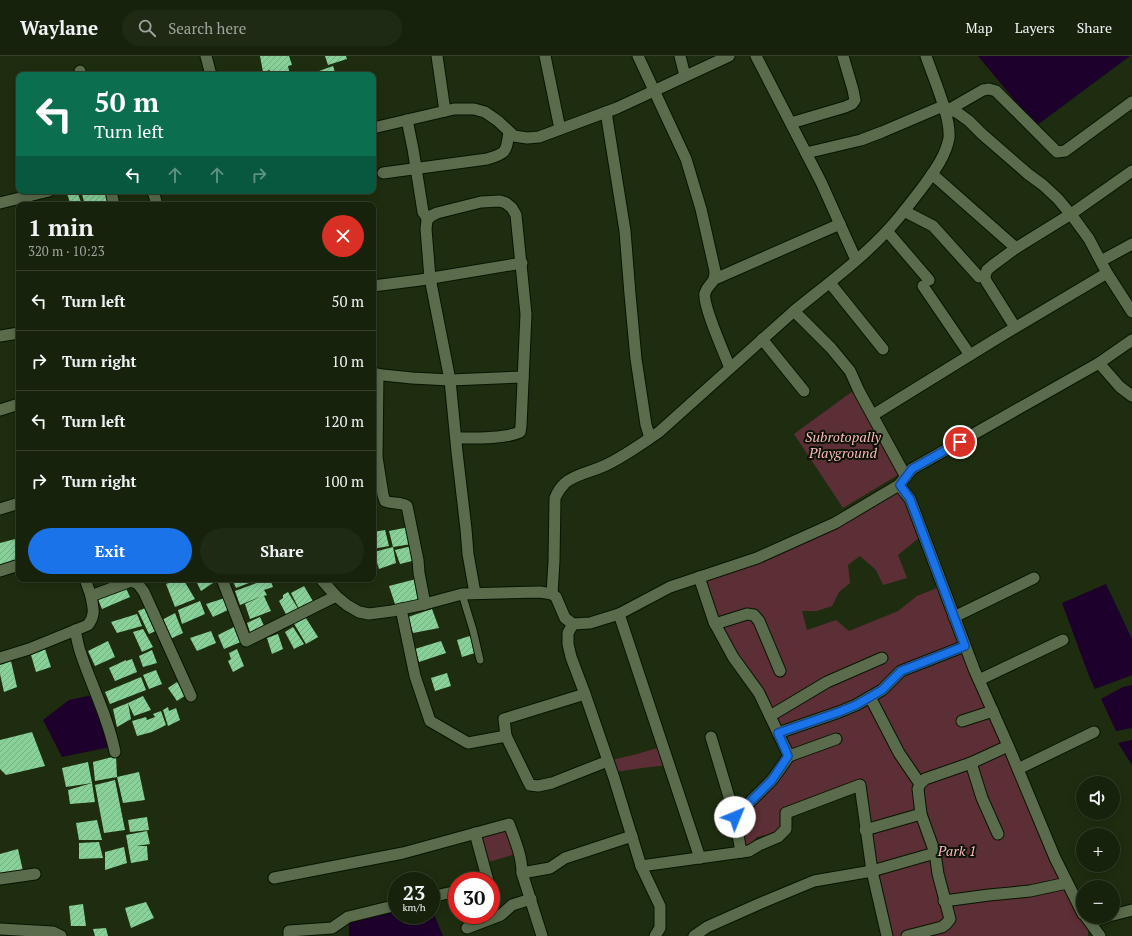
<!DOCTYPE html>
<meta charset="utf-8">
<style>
:root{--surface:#16220b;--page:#1f2a14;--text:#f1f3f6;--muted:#9ea49d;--line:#353f2c;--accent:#1a73e8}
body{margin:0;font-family:"PT Serif",serif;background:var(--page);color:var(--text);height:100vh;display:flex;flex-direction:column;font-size:15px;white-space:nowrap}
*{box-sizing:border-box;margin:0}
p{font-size:13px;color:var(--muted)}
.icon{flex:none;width:22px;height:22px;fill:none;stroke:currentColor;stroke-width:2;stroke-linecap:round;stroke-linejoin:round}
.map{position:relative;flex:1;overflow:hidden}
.panel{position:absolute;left:16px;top:146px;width:360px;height:380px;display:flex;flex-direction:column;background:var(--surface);border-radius:8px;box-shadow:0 2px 10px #0003,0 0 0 1px var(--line)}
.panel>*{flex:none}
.hud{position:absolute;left:16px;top:16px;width:360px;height:122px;border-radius:8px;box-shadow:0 2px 10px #0003,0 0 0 1px var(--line);background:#0b6e4f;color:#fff;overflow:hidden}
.controls{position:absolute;left:1076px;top:720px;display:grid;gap:8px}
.controls a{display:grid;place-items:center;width:44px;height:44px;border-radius:50%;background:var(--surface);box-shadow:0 2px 10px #0003,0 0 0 1px var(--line);font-size:20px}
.speed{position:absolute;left:388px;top:816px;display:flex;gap:8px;font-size:20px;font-weight:700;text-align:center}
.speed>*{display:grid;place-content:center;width:52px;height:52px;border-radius:50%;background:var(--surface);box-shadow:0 2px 10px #0003,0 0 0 1px var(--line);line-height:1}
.speed small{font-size:10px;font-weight:400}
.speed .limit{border:6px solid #d22;background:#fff;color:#111}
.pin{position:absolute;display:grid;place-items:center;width:34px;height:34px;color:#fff;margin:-17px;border:2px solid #fff;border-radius:50%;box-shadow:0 1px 4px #0007}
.me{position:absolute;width:44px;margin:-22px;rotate:45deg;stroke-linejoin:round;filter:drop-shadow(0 0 3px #0008)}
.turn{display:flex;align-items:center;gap:14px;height:84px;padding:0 12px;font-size:18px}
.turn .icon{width:52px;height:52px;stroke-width:2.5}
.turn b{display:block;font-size:28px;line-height:34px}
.lanes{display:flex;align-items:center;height:38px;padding:0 12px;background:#0003;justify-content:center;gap:20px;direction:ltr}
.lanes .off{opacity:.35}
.round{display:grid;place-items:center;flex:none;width:42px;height:42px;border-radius:21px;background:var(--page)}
.headline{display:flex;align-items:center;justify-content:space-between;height:68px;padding:0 12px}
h1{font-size:24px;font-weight:600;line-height:30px}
.cta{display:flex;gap:8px;margin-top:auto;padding:8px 12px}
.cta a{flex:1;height:46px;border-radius:24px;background:var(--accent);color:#fff;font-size:16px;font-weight:600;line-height:46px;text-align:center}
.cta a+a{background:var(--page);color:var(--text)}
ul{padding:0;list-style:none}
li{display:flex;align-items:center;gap:12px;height:60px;padding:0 12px;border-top:1px solid var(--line)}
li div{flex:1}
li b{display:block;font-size:15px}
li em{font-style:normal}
header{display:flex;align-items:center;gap:24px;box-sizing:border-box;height:56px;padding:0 20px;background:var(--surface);border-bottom:1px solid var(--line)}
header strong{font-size:19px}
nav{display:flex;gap:22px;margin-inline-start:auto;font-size:14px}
.search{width:280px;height:36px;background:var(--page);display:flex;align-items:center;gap:10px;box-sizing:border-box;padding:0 14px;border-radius:22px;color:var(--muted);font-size:15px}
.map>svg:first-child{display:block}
.green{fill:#5c2e35}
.water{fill:#1d012c}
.building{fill:url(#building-hatch)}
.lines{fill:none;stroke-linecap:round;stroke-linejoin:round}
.service-casing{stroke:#071400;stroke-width:9}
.minor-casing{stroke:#071400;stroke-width:13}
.service{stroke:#5a6c4c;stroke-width:7}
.minor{stroke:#5a6c4c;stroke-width:11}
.route-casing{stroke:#114b97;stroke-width:10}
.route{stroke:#1a73e8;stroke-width:7}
.labels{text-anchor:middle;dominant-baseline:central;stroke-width:4;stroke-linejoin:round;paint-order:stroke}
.park-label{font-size:14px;font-style:italic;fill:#feb7bf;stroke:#0c1306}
</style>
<header>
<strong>Waylane</strong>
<div class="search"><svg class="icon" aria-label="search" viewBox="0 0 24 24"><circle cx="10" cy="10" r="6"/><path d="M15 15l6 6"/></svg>Search here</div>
<nav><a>Map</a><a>Layers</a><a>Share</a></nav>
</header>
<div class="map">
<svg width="1132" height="880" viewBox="0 0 1132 880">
<defs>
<pattern id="building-hatch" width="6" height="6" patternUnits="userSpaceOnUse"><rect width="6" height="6" fill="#88d29a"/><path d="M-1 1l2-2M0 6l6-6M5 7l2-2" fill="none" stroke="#76ae82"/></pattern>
</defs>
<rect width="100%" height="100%" fill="#1e2d0f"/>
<g class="green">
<polygon points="853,335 903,416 843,452 794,378"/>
<polygon points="898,434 907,446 920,481 898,499 907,522 883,529 876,514 860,500 848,509 850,527 839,536 832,550 817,555 802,555 807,574 836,564 849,575 898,555 917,540 937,532 962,596 1006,695 1088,871 1088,880 890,880 873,805 863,724 782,752 782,772 774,777 757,781 750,788 745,792 740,762 792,693 714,557 704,525 759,506 827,477"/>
<polygon points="661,691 668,709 642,712 615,716 612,704 637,698"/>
<polygon points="509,768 519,797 485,807 475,777"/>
</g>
<g class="water">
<polygon points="978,0 1130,0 1036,70"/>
<polygon points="1106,528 1132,583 1132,619 1095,633 1089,620 1062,547"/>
<polygon points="1132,629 1132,672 1116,675 1101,643 1123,631"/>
<polygon points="93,639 110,691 62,701 43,664 69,644"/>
<polygon points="1132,684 1132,709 1118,687"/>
<polygon points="431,851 443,880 349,880 349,868 361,860 397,853 397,859 431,859"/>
</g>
<g class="building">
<polygon points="260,0 289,0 292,9 288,10 290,19 270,19 270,14 263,16"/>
<polygon points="325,0 346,0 347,3 328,9"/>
<polygon points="333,10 336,19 321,19 319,15"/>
<polygon points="66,135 77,135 82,149 71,149"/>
<polygon points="81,135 106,135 110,148 106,149 85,149"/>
<polygon points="409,471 412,488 393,491 389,475"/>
<polygon points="385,474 389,490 373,493 373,476"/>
<polygon points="19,482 19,503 0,509 0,487"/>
<polygon points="412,490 416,504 400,508 395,494"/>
<polygon points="393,491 396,507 379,513 374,496"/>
<polygon points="179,523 183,523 195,543 175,551 166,528"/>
<polygon points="195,523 216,523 216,525 201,535"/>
<polygon points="232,523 259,523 236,532"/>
<polygon points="267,523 270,523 273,531 264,534 267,539 264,540 271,555 250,563 245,548 262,540 240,549 235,535"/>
<polygon points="416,523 422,542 396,551 389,530"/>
<polygon points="125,530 130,541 102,553 97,541"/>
<polygon points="304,530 314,547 299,553 291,537"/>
<polygon points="288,536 300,556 288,562 279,545 283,542 283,539"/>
<polygon points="225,542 230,553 213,561 206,548"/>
<polygon points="200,545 205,558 182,568 178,554"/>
<polygon points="150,550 160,573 149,578 138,555"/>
<polygon points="432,553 439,572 413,577 408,561"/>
<polygon points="175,557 183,577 168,584 162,564"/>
<polygon points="137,558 142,570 117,577 111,566"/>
<polygon points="304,559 318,581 306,588 293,566"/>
<polygon points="260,561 265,572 251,579 247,567"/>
<polygon points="236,570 243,585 224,593 218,579"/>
<polygon points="293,571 304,588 294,593 285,576"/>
<polygon points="143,573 153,591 142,596 133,576"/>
<polygon points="211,575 216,587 197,595 190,582"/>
<polygon points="278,578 283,593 272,598 267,582"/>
<polygon points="473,579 478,596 462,601 457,584"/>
<polygon points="108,585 115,601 95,610 88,595"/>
<polygon points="441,585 446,597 419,606 415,593"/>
<polygon points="45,593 51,611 36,616 31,599"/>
<polygon points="237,593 244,610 233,616 228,605 231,603 229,597"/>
<polygon points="152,594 157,607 143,611 139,600"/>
<polygon points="132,603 137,616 115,625 109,612 126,604 126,605"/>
<polygon points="11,605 17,631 4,636 0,618 0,609"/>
<polygon points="156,614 162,628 149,633 143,619"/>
<polygon points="447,617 451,630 435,635 431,622"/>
<polygon points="141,621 146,634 110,648 105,636"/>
<polygon points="177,626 186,639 177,645 168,632"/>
<polygon points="143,640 151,654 134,660 128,647"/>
<polygon points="128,647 131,663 117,671 113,653"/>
<polygon points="168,651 169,655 176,652 180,664 168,670 163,654"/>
<polygon points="161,655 166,669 152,676 137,680 132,665 146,661 147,664 155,661 153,658"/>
<polygon points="32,676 45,710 6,719 0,713 0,684"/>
<polygon points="116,700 117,721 95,725 93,706"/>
<polygon points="88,706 92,727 95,746 70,748 68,734 92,727 66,731 62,712"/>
<polygon points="139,716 145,744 123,747 117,721"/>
<polygon points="115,724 125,774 104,777 95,729"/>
<polygon points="147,761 149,774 130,776 128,764"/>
<polygon points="97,764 102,784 79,784 76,767"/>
<polygon points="147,775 150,788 136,790 147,790 148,804 131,807 126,779"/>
<polygon points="99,786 103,802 79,803 79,787"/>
<polygon points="124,791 127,807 105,814 105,796"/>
<polygon points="18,793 23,815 0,820 0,798"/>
<polygon points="146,846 154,862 131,872 125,852"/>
<polygon points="83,848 86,870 71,870 69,850"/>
<polygon points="106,872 108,880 95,880 93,873"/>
</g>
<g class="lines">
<g class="service-casing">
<polyline id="service" points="462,538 473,574 480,604"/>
</g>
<g class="minor-casing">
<g id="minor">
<polyline points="206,0 211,19"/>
<polyline points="437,0 445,55"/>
<polyline points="545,0 560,73"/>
<path d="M 638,0 L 686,103 L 701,153 L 715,215 C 715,229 708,227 705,237 C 702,248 725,299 730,312"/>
<polyline points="680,0 685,20"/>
<polyline points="756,0 821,126 856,204"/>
<polyline points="80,15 81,19"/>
<polyline points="950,53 983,34 989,33 996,35 1057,96 1065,95 1132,46"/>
<polyline points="606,56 625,175 630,238 636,303 646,369 650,382"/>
<polyline points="407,64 413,93 423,156 428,163 427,164"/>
<polyline points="791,67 845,51 852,48 855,44 853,34 843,0"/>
<polyline points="373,72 454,53 474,53 485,56 498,65 514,80 527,82 539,81 617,52 729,0"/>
<polyline points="806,97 861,84 882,76 943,50 958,57 969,65 982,78 1028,118 1043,129 1058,143 1073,161 1089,183 1107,217 1132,256"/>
<path d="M 383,117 L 487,103 C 507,97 506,96 509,76"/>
<polyline points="932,118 1016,192"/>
<polyline points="111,135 114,149"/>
<polyline points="153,135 157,149"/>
<polyline points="0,147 49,135"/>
<polyline points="904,155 933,170 979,221"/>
<polyline points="887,175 929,224"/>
<polyline points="1101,205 1132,188"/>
<polyline points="715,223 840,168"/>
<polyline points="830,227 883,293"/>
<polyline points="373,230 420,224 522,207"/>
<polyline points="923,230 970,299"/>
<path d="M 794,255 C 826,229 859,205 887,175 C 901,160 913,144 925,128 C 935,114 946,99 949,82 C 951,61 933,21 926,0"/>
<polyline points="1015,271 986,225 985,220 987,214 993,209 1016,192 1071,158 1132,115"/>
<polyline points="0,280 19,277"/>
<polyline points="762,283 804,335"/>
<polyline points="1099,307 1120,331 1132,340"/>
<polyline points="373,318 412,322 450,324 523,321"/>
<path d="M 378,318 L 377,401 L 383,439 L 385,445 C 392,448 401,446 407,450 L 418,504 L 419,517 L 425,548"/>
<polyline points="0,354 19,348"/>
<polyline points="873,359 996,283 1107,217"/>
<path d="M 456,382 C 473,382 505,383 520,376 L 521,370 L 526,258 L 516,159 L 512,152 L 506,147 L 500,145 L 481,146 L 437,157 L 431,160 L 427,164 L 426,173 L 430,222 L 450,324 L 457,396 L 466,473 L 468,498 L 475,537"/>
<polyline points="899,429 910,443 974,613 1010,694 1055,802 1083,858"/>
<polyline points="0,453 19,447"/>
<polyline points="0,515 19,509"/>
<polyline points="699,521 714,566 733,601 759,637 789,700 772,724 735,761"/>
<polyline points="85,523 91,540"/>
<polyline points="222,523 246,585 336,540"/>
<polyline points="321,523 336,540 347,549 359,556 369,558 392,555 425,548 462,538 540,536 552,538 556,541 565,562 573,568 590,567 619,558 670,531 757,502 835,467 899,429 912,413 1099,307 1132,284"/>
<path d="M 552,538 L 554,505 L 555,442 C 557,437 561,431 565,427 C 575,418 594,415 606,409 C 625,400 641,388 659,376 L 794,255 L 831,292 L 850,315 L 859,335 L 906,421"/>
<polyline points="401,553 415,620 430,665 468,687 506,680 504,663 585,638"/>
<polyline points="619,558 700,802"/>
<polyline points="954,561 1034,522"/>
<polyline points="573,568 568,577 568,588 571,601 585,638 614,722 641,810"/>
<polyline points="715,568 747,558 754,559 759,565 780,615"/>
<path d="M 75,574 C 77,582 78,590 81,598 C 92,631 108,661 115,696"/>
<path d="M 0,602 L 29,593 L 88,569 C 96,558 93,552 91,540 L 131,525 L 138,528 L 144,536 L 191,640"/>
<polyline points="979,624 1063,584"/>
<polyline points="870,641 899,697 920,728"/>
<polyline points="770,660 827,626 882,602"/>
<polyline points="962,665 993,655"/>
<polyline points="778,677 839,656 856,649 882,634 901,615 965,590"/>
<polyline points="506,680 530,729 538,730 552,727 608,705"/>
<polyline points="711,681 735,761 741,796"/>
<polyline points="789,700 836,683"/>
<polyline points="971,707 982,742 998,778"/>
<polyline points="1018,713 1094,676"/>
<polyline points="865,774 921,758"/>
<polyline points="475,777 488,825"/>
<polyline points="522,817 542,880"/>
<path d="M 274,822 L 403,797 L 509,768 C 515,784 522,800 522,817 L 550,812 L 565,802 L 632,780"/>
<polyline points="0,823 35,818"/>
<polyline points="431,841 457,835"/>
<polyline points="944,845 989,839 1030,835 1067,827"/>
<polyline points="1113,859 1132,854"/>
<polyline points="1086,861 1100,880"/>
<polyline points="1090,866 1107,861"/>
<polyline points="467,872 501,859 512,849 531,843"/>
<polyline points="0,873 53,876 61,880"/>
<polyline points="289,880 289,875 332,872 348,861 397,849"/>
<polyline points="655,880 660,872 660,850 641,810 749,795 759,789 778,781 786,773 786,757 860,729 872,815 887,880"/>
<polyline points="694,880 707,871 761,847 814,825 872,815 935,797"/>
<polyline points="907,880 942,871 946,868 950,863 938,818 935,797 921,758 918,733 920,728 925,723 971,707 1008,690"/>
</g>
</g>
<use href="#service" class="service"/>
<use href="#minor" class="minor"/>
</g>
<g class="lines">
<g class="route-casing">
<polyline id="route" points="735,761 772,724 788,700 778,677 839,656 856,649 882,634 901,615 965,590 910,443 900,429 912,413 960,386"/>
</g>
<use href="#route" class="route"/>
</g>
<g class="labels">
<g class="park-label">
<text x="843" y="380">Subrotopally<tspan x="843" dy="16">Playground</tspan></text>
<text x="957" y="794">Park 1</text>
</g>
</g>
</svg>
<div class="controls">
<a><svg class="icon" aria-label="sound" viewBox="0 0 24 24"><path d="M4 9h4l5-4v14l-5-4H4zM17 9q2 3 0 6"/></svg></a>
<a>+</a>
<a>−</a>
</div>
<div class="speed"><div>23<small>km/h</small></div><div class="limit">30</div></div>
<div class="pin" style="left:960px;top:386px;background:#d93025"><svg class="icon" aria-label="arrive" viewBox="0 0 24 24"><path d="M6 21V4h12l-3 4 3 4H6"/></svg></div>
<svg class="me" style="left:735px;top:761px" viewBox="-20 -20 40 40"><circle r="19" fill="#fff"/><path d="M0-13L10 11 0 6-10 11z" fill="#1a73e8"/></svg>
<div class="hud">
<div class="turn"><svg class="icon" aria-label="left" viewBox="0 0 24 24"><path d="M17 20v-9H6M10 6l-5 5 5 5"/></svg><div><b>50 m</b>Turn left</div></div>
<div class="lanes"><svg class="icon" aria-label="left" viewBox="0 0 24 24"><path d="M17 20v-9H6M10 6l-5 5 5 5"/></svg><svg class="icon off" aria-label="ahead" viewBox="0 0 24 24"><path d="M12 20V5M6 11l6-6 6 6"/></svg><svg class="icon off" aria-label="ahead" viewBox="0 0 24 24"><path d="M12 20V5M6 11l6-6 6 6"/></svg><svg class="icon off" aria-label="right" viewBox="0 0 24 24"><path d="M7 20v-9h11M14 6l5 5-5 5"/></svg></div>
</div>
<section class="panel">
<div class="headline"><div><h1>1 min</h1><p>320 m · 10:23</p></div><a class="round" style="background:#d93025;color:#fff"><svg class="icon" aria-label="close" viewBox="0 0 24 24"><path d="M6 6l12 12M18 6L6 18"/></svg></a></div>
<ul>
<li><svg class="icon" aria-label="left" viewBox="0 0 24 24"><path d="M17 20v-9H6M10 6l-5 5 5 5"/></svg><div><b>Turn left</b></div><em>50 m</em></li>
<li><svg class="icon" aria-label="right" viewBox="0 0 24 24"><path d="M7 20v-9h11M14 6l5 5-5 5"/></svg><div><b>Turn right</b></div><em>10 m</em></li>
<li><svg class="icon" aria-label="left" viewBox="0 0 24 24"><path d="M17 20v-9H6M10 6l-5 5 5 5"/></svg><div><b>Turn left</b></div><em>120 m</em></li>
<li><svg class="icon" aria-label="right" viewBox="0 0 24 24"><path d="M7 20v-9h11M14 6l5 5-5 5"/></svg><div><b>Turn right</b></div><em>100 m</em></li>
</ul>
<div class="cta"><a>Exit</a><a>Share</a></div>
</section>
</div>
